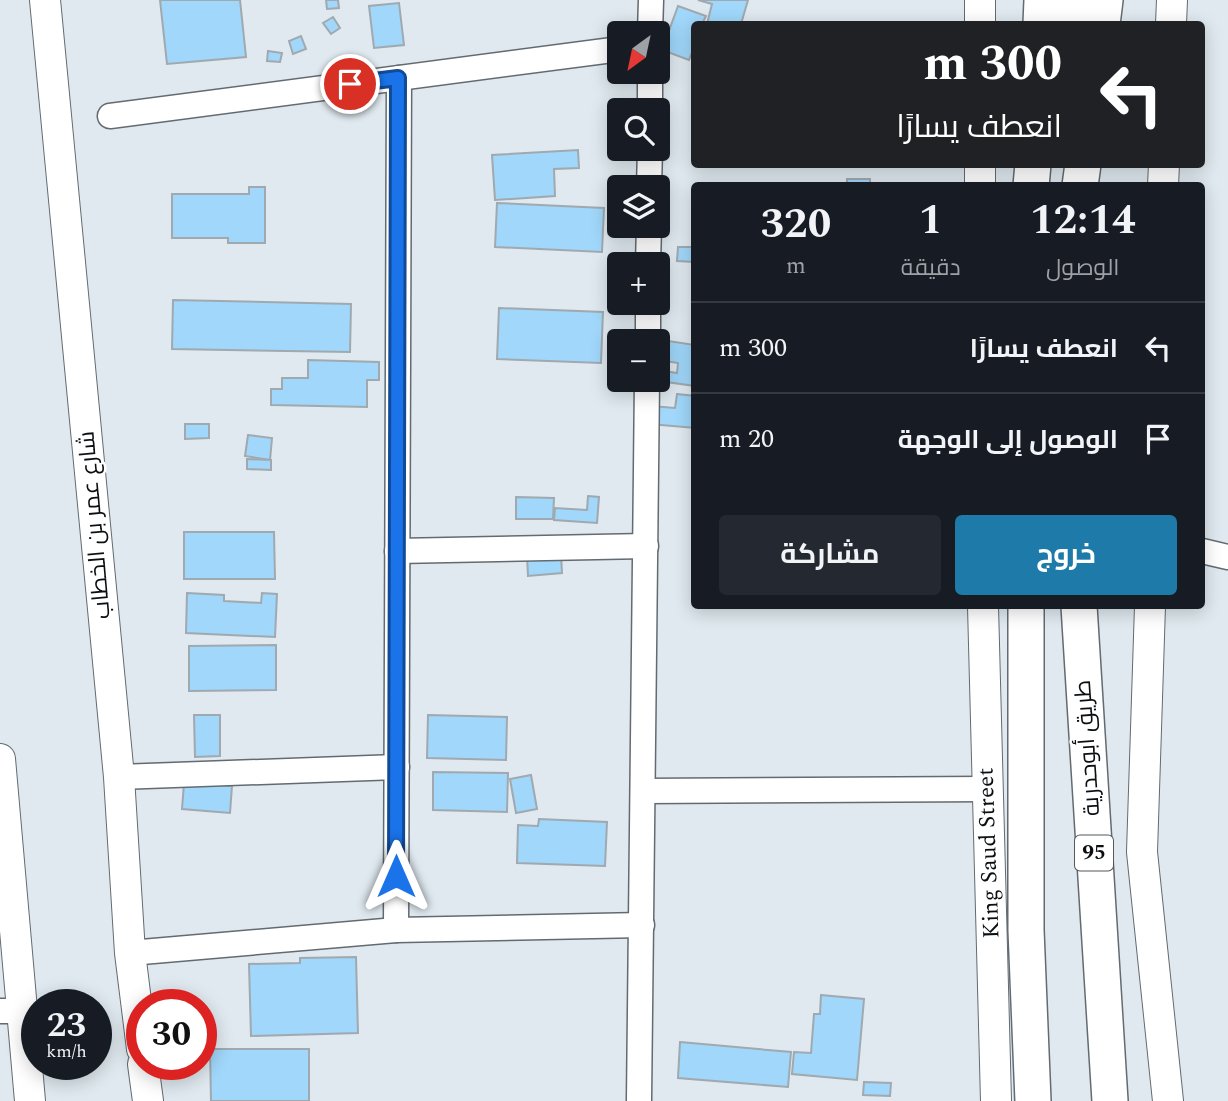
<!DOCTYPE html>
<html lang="ar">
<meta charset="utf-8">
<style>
:root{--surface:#171b24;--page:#242831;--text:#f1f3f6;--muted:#9ea1a6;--line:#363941;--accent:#1e7aa8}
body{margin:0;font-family:Spectral,Cairo,serif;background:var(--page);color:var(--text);direction:rtl;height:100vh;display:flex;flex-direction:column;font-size:26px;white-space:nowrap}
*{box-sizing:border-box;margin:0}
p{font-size:23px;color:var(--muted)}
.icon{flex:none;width:38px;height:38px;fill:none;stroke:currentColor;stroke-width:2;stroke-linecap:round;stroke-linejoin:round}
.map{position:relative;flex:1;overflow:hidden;direction:ltr}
.sheet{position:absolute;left:691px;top:182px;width:514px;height:427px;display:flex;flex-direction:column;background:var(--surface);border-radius:7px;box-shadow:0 4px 18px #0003;direction:rtl}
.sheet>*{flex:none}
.banner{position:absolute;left:691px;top:21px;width:514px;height:147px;border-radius:7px;box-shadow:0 4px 18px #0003;direction:rtl;background:#202124;color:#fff;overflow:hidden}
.needle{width:46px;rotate:213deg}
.controls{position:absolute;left:607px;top:21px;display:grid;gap:14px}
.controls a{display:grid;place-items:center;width:63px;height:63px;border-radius:7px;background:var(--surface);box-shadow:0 4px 18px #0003;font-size:35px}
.speed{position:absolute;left:21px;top:989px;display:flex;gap:14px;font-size:35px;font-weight:700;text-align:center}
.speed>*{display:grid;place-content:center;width:91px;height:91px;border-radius:50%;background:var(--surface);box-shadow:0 4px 18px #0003;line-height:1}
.speed small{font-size:18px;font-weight:400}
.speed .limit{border:10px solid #d22;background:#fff;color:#111}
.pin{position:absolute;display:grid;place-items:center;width:60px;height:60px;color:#fff;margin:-30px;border:4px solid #fff;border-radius:50%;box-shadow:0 2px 7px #0007}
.me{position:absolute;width:77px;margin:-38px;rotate:0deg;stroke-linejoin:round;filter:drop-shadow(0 0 5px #0008)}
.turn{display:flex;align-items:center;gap:24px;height:147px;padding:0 28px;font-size:32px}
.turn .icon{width:91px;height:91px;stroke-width:2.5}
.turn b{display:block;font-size:49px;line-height:60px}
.eta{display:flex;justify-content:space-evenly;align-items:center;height:119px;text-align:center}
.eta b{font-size:42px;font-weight:700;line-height:49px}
.cta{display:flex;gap:14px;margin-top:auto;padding:14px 28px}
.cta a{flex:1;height:80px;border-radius:7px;background:var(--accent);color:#fff;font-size:28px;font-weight:700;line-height:80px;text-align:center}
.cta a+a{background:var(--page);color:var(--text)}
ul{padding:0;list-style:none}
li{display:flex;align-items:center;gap:21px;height:91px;padding:0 28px;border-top:2px solid var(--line)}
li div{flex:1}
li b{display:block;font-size:26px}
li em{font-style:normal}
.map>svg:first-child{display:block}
.building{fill:#a0d7fa;stroke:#a0a9af;stroke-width:2}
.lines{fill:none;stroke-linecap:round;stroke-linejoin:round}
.minor-casing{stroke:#636b71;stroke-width:27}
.major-casing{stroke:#636b71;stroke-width:32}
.highway-casing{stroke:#636b71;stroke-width:38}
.minor{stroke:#fff;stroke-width:24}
.major{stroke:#fff;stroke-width:30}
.highway{stroke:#fff;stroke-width:35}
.route-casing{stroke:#114b97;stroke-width:18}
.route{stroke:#1a73e8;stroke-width:12}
.labels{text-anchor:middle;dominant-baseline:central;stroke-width:5;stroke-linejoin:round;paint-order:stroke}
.shield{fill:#fff;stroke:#555758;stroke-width:2}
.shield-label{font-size:21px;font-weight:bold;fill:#0c0f11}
.street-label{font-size:23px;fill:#0c0f11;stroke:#fff}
</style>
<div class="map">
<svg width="1228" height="1101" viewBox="0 0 1228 1101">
<rect width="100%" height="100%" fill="#dfe9ef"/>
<g class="building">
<polygon points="160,0 240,0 246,57 167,64"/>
<polygon points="326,0 338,0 339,8 327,9"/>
<polygon points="698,0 748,0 741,24 707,24 712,4"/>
<polygon points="399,3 404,45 374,48 369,6"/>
<polygon points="678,6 706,16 702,24 695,24 695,45 689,60 662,50"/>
<polygon points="333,17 340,28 331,34 323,23"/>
<polygon points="301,36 306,49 293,54 289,41"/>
<polygon points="268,51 282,53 280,62 267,61"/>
<polygon points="578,150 579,168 554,169 555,196 495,200 492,155"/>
<rect x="847" y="179" width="23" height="7"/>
<polygon points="249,187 265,187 265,243 228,243 228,238 172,238 172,194 249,194"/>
<polygon points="497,203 604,208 602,252 495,247"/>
<polygon points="678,247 695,247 695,262 677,261"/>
<polygon points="173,300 351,304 350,352 172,349"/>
<polygon points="499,308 603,312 601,363 497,359"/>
<polygon points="655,339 695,345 695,386 652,380 658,380 658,370 677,373 678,363 658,360 658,341"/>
<polygon points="308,360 379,362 379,380 367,380 367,407 271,405 271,389 282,389 282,378 308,378"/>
<polygon points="677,394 695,396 695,428 650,424 652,406 675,408"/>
<polygon points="185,424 209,424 209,438 185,439"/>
<polygon points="248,435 272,438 270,460 245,456"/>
<polygon points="247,459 271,460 271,470 247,469"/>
<polygon points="588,496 599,497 597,523 554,520 555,508 587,510"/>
<polygon points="516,497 554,498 553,519 516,519"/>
<polygon points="184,532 274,532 275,579 184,579"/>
<polygon points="561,554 562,573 528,576 527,556"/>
<polygon points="187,593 224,595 224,601 261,603 262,593 277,594 275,637 186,633"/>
<polygon points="276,645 276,690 189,691 189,646"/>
<polygon points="194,715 220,715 220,756 195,757"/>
<polygon points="428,715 507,717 506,760 427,758"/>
<polygon points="433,772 508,773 507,812 433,810"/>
<polygon points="531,775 537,809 516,813 510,779"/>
<polygon points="184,783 232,786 230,813 182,809"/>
<polygon points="539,819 607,822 605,866 517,863 518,825 538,826"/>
<polygon points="356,957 358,1033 251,1036 249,964 300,963 300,958"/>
<polygon points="821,995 864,999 857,1080 792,1074 794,1052 811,1053 814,1014 820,1014"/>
<polygon points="680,1042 791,1052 788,1087 678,1078"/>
<polygon points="210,1049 309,1049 309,1101 211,1101"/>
<polygon points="864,1082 891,1083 890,1096 863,1095"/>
</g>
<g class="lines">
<g class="minor-casing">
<g id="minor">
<polyline points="650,33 651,0"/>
<polyline points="650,110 650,72"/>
<polyline points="110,116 620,49"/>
<polyline points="649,187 650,149"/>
<polyline points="648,264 649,226"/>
<polyline points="648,341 648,303"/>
<polyline points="397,551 646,546"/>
<polyline points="1202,551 1228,557"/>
<polyline points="119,777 397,767"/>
<polyline points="644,791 987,789"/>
<polyline points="396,930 399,78"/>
<polyline points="130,953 396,930 642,925"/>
<polyline points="0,1011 22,1011"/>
<polyline points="639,1101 647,380"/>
</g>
</g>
<g class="major-casing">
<g id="major">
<polyline points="45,0 119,777 130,953 142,1049"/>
<polyline points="980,24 980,0"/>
<polyline points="1171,24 1172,0"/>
<polyline points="980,186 980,164"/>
<polyline points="1163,186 1164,164"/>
<polyline points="983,606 996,1101"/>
<polyline points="1150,606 1142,852 1168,1101"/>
<polyline points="0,759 30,1101"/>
<polyline points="143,1064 148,1101"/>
</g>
</g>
<g class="highway-casing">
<g id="highway">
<polyline points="1041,24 1042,0"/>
<polyline points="1069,24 1071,0"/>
<polyline points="1102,24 1105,0"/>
<polyline points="1031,186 1033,164"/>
<polyline points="1080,186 1083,164"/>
<polyline points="1026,606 1026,930 1033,1101"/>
<polyline points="1079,606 1110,1101"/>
</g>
</g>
<use href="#minor" class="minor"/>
<use href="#major" class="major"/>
<use href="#highway" class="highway"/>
</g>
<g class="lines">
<g class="route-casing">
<polyline id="route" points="350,84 398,78 396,876"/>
</g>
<use href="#route" class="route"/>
</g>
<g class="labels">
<rect class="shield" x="1075" y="835.5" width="38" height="35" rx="5"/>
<g class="shield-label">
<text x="1094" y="853">95</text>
</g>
<g class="street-label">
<text transform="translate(95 525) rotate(-95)">شارع عمر بن الخطاب</text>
<text transform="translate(1088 748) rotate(-94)">طريق أبوحدرية</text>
<text transform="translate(989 853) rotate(-92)">King Saud Street</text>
</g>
</g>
</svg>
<div class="controls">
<a><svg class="needle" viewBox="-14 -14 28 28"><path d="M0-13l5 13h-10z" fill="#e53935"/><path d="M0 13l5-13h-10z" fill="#9ea1a6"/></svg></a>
<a><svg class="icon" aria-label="search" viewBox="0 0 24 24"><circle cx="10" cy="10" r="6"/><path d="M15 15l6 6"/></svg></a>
<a><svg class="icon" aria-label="layers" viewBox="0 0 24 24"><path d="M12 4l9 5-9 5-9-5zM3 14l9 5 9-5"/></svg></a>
<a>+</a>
<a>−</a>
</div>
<div class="speed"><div>23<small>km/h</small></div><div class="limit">30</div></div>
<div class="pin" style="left:350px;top:84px;background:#d93025"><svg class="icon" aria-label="arrive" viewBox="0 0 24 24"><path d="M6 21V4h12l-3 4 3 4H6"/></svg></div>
<svg class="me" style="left:396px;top:876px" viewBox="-20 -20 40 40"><path d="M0-17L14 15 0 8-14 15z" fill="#1a73e8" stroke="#fff" stroke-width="4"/></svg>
<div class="banner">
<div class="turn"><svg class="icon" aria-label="left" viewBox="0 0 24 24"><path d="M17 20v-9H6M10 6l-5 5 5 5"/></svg><div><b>300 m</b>انعطف يسارًا</div></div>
</div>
<section class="sheet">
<div class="eta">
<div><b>12:14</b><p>الوصول</p></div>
<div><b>1</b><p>دقيقة</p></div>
<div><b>320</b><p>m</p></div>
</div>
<ul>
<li><svg class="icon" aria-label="left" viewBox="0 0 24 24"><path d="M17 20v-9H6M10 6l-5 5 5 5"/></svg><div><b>انعطف يسارًا</b></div><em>300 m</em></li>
<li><svg class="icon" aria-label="arrive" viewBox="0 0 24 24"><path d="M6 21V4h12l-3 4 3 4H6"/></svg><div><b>الوصول إلى الوجهة</b></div><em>20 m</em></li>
</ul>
<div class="cta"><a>خروج</a><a>مشاركة</a></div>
</section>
</div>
